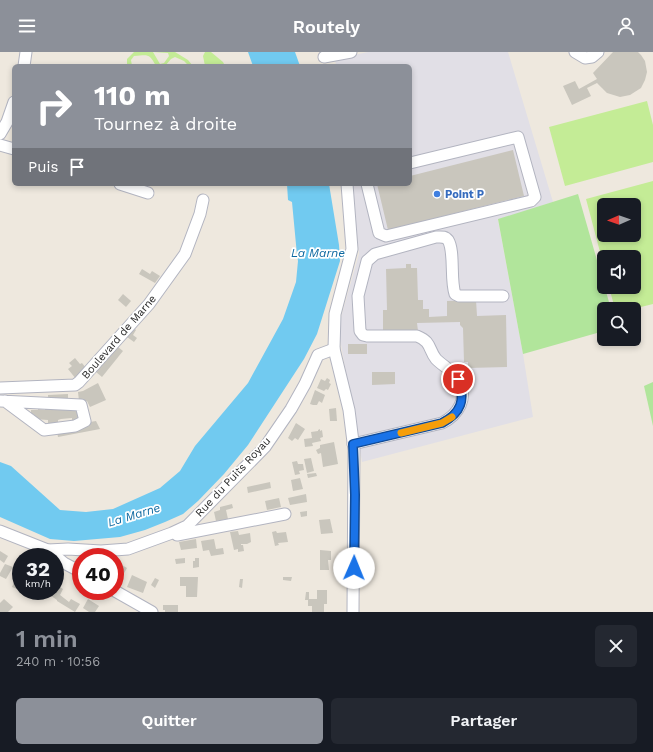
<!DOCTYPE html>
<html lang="fr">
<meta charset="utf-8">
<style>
:root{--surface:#171b24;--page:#242831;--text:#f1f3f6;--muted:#9ea1a6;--accent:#8c9099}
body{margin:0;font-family:"Work Sans",sans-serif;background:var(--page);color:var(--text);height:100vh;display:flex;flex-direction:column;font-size:15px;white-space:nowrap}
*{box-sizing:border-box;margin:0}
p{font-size:13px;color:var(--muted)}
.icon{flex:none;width:22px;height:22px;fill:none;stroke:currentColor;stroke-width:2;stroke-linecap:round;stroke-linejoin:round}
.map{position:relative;height:560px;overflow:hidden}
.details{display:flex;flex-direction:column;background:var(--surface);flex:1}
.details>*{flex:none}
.banner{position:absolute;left:12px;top:12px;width:400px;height:122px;border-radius:6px;box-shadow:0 2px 6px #0003;background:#8c9099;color:#fff;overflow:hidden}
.needle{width:26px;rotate:268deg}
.tools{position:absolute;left:597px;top:146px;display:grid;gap:8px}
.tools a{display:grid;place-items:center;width:44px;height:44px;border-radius:6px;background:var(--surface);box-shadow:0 2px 6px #0003;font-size:20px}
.speed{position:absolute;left:12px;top:496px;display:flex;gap:8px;font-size:20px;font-weight:700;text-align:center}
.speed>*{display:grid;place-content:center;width:52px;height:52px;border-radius:50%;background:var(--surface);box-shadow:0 2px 6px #0003;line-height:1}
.speed small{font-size:10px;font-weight:400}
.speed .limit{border:6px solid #d22;background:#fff;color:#111}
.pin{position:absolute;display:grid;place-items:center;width:34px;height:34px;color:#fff;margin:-17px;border:2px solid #fff;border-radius:50%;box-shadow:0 1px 4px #0007}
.me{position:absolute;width:44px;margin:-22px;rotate:1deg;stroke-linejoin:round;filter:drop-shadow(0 0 3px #0008)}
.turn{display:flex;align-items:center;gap:14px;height:84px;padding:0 16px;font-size:18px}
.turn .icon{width:52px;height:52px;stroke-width:2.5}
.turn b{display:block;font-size:28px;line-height:34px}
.then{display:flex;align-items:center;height:38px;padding:0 16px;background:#0003;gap:8px;font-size:15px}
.round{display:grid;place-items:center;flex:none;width:42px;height:42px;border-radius:6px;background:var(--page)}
.head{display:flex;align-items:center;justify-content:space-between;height:68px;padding:0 16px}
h1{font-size:24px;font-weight:600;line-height:30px;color:var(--accent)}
.primary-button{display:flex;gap:8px;margin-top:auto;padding:8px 16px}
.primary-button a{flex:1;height:46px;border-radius:6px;background:var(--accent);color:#fff;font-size:16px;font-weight:600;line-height:46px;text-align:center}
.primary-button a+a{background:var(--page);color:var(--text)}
header{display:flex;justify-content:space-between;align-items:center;height:52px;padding:0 16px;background:var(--accent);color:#fff;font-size:18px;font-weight:600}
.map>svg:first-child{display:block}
.industrial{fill:#e1dfe6}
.green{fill:#b1e59b}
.pitch{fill:#c4ec96;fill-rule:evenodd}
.water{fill:#71caf0}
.building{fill:#c9c6bd}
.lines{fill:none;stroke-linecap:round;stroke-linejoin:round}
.minor-casing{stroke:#b2b4c0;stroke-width:13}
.minor{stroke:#fff;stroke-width:11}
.route-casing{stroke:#114b97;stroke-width:10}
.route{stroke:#1a73e8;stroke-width:7}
.slow{stroke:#f59e0b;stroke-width:7}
.shop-dot{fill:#3f7fe0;stroke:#fff;stroke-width:1.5}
.labels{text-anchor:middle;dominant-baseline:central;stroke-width:3.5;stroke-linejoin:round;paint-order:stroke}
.shop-label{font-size:11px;font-weight:bold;fill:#366cbe;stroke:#fff;text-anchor:start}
.street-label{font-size:11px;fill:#2c2c2c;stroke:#fff}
.water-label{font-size:12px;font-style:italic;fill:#0c68a0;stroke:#fff}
</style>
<header><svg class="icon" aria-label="menu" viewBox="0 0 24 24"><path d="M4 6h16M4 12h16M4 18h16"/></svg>Routely<svg class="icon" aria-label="person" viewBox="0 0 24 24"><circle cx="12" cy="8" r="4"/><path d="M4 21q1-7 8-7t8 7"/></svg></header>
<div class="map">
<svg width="653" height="560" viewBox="0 0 653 560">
<rect width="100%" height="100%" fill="#eee8de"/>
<polygon class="industrial" points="368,0 508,0 553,150 498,168 523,302 533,365 362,410 338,276 359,202 352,132 410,132 410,14 336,14 335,7"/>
<g class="green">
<polygon points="578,142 611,257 604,257 604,279 523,302 498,167"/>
<polygon points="653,330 653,374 644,334"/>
</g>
<g class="pitch">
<path d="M 134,0 L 175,0 L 188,8 L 193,14 L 189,14 L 184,9 L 175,5 L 171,7 L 165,14 L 156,14 C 149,1 148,3 134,4 L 131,8 L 132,14 L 127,14 L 127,7 ZM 153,0 L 168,1 L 169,4 L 164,11 L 160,12 Z"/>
<polygon points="205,0 211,0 223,10 225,14 205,14 203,4"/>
<polygon points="647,49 653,73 653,110 565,134 549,75"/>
<path d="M 653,129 L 653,252 L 633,257 L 615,257 L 609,235 L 634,235 L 634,205 L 604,205 L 604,215 L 586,147 ZM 604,153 L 634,153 L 634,183 L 604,183 Z"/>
</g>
<g class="water">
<polygon points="248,0 295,0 300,14 253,14"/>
<polygon points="287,132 329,132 339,193 340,209 317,282 304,307 248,393 224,422 198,449 183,462 165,470 145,478 120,485 74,489 50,487 0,465 0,410 11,414 60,458 86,460 113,457 160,436 180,419 195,394 248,331 283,267 296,230 298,209 297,203 292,150 288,148"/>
</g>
<g class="building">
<polygon points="613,0 638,0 641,3 645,9 647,20 645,28 641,36 630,43 620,45 607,41 597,31 587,36 591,44 572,53 563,34 575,29 579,37 597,27 593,21"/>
<polygon points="513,98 524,144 388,178 377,132 410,132 410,124"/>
<polygon points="406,212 411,212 411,216 417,216 418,248 423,248 423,257 429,257 429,265 447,264 447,249 476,248 477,264 506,263 507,315 468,316 468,310 464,310 463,276 460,273 460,270 417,271 418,279 383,280 383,258 387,258 386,217 406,216"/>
<polygon points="142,217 150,222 152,219 160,224 155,231 139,222"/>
<polygon points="123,242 131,249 126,255 118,248"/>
<polygon points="135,277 136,278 133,283 137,286 134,290 127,285"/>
<rect x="348" y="292" width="19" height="10"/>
<polygon points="118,295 123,299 102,325 96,320"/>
<polygon points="75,306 80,312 82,311 86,316 76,327 68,317 72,314 69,311"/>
<polygon points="372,320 395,320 395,332 372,333"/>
<polygon points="327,326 330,328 329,331 331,332 328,338 326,337 324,339 317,336 321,327 325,329"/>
<polygon points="98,331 106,348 90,355 87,349 79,349 78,340 83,339"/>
<polygon points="315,338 325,343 322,351 319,349 317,353 313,353 310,352"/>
<polygon points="68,342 68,350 48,351 48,343"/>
<polygon points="45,356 78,356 78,370 72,370 72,366 61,367 58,368 58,373 48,373 48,368 34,367 34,362 31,362 31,358 38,358 38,357 45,358"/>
<polygon points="336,356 337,369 330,369 329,357"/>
<polygon points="96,369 100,377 58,385 57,380 90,372 90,370"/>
<polygon points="296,371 305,377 298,388 295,386 292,389 288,386"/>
<polygon points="320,377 320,379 322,378 323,385 320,386 321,389 312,391 313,394 305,395 304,387 312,386 311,380 318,379 318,378"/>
<polygon points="334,390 338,412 323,415 321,401 318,402 316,398 320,396 320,393"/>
<polygon points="311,406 314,419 307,421 304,407"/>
<polygon points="297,409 298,412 303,412 304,418 299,419 300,422 295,423 292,410"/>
<polygon points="316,421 317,424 308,426 307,422"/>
<polygon points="300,426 303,437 293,439 291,428"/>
<polygon points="270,430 271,436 248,441 247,435"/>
<polygon points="306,442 307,450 290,453 288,446"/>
<polygon points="279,446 281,455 267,458 265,449"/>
<polygon points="232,452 233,456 226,458 228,467 216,469 214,460 220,458 220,455"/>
<polygon points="307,459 307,464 301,465 300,460"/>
<polygon points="330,467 333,481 321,482 319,468"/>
<polygon points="238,479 239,483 250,481 251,490 247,492 241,492 241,493 243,493 244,499 238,500 238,497 234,498 230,480"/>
<polygon points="276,479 277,481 286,480 288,490 278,491 279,493 275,494 272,480"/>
<polygon points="196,487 197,496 181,498 179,490"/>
<polygon points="214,487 216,497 223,496 224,502 211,504 209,498 203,499 201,489"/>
<polygon points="320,498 331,499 331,508 328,508 329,518 320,518"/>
<polygon points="0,499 8,504 4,511 0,508"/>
<polygon points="185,506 185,511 176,512 175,507"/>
<polygon points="195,506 199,506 199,515 193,516 193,509 195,509"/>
<polygon points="115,509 127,516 115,537"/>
<polygon points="5,512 13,515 6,527 0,524 0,521"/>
<polygon points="17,523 21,524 21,535 20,538 12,535"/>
<polygon points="132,523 147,530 143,541 127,535"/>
<polygon points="180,525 198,525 197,545 186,545 186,534 180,534"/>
<polygon points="283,525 292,525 291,529 283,528"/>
<polygon points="155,526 159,528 155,536 151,533"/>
<polygon points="240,527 243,527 242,536 239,535"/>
<polygon points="55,532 63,537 60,543 69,550 71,547 80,552 75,560 57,549 57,548 44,539 55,539"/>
<polygon points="317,538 327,538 327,552 324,552 324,560 312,560 312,554 308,554 308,548 305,548 306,540 309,540 309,547 317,547"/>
<polygon points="4,547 13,555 8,560 0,560 0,551"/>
<polygon points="88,547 99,554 95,560 89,560 83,556"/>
<polygon points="163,553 178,553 178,560 165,560 165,558 163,558"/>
</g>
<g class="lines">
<g class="minor-casing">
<g id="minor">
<polyline points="575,0 585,6 592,5 598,0"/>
<polyline points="324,5 351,0"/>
<polyline points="24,14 26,0"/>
<polyline points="0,82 7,70 14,50"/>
<polyline points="0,93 14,97"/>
<polyline points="120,132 148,141"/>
<polyline points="347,132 352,197 335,262 334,297 349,358 354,398 353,560"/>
<polyline points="367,132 379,181 386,184 531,149 535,145 518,85 410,111"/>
<polyline points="0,336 75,333 79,330 149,252 185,202 200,162 203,148"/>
<polyline points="0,349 81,353 85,369 75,374 44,378 5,349"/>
<path d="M 353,392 L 442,371 C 458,363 469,346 458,328 C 453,319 443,314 436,307 C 428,297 432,290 417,284 L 367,284 L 363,283 L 360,279 L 358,244 L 367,209 L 375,202 L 436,185 C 441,185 445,184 448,188 C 455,199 450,228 455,242 L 459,244 L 503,244"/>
<polyline points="0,479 48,498 68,497 101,499 128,497 172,481 187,474 265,395 291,357 305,332 318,303 334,297"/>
<polyline points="177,483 285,462"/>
<polyline points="48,498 64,511 81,520"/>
<polyline points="115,539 152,560"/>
</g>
</g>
<use href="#minor" class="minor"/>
</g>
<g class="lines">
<g class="route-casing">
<path id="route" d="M 354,516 L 355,443 L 353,392 L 442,371 C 461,361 466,348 458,327"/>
</g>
<use href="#route" class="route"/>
<polyline class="slow" points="401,381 442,371 452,365"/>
</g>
<circle class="shop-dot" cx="437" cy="142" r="4"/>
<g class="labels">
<g class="shop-label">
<text x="445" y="142">Point P</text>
</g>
<g class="street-label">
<text transform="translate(119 285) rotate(-49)">Boulevard de Marne</text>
<text transform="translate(233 425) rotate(-47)">Rue du Puits Royau</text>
</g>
<g class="water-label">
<text x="318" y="201">La Marne</text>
<text transform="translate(134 463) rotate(-17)">La Marne</text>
</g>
</g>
</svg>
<div class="tools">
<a><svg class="needle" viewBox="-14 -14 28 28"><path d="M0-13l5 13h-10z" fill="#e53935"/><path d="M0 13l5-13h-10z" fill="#9ea1a6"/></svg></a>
<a><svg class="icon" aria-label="sound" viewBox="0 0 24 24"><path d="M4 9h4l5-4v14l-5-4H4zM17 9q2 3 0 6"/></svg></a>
<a><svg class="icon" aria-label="search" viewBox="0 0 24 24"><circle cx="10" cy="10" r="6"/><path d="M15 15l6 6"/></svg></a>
</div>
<div class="speed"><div>32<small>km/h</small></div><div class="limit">40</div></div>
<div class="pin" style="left:458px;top:327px;background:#d93025"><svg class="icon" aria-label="arrive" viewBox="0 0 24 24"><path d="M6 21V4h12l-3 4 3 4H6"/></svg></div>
<svg class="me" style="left:354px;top:516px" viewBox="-20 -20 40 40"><circle r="19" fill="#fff"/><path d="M0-13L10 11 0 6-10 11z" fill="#1a73e8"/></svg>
<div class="banner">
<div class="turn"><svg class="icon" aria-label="right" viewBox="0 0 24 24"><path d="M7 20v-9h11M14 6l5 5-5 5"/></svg><div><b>110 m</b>Tournez à droite</div></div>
<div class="then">Puis<svg class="icon" aria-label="arrive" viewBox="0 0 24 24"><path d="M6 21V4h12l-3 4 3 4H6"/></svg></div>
</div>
</div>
<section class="details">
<div class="head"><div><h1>1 min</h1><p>240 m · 10:56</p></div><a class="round"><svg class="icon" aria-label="close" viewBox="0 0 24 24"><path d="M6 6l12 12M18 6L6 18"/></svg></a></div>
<div class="primary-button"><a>Quitter</a><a>Partager</a></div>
</section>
